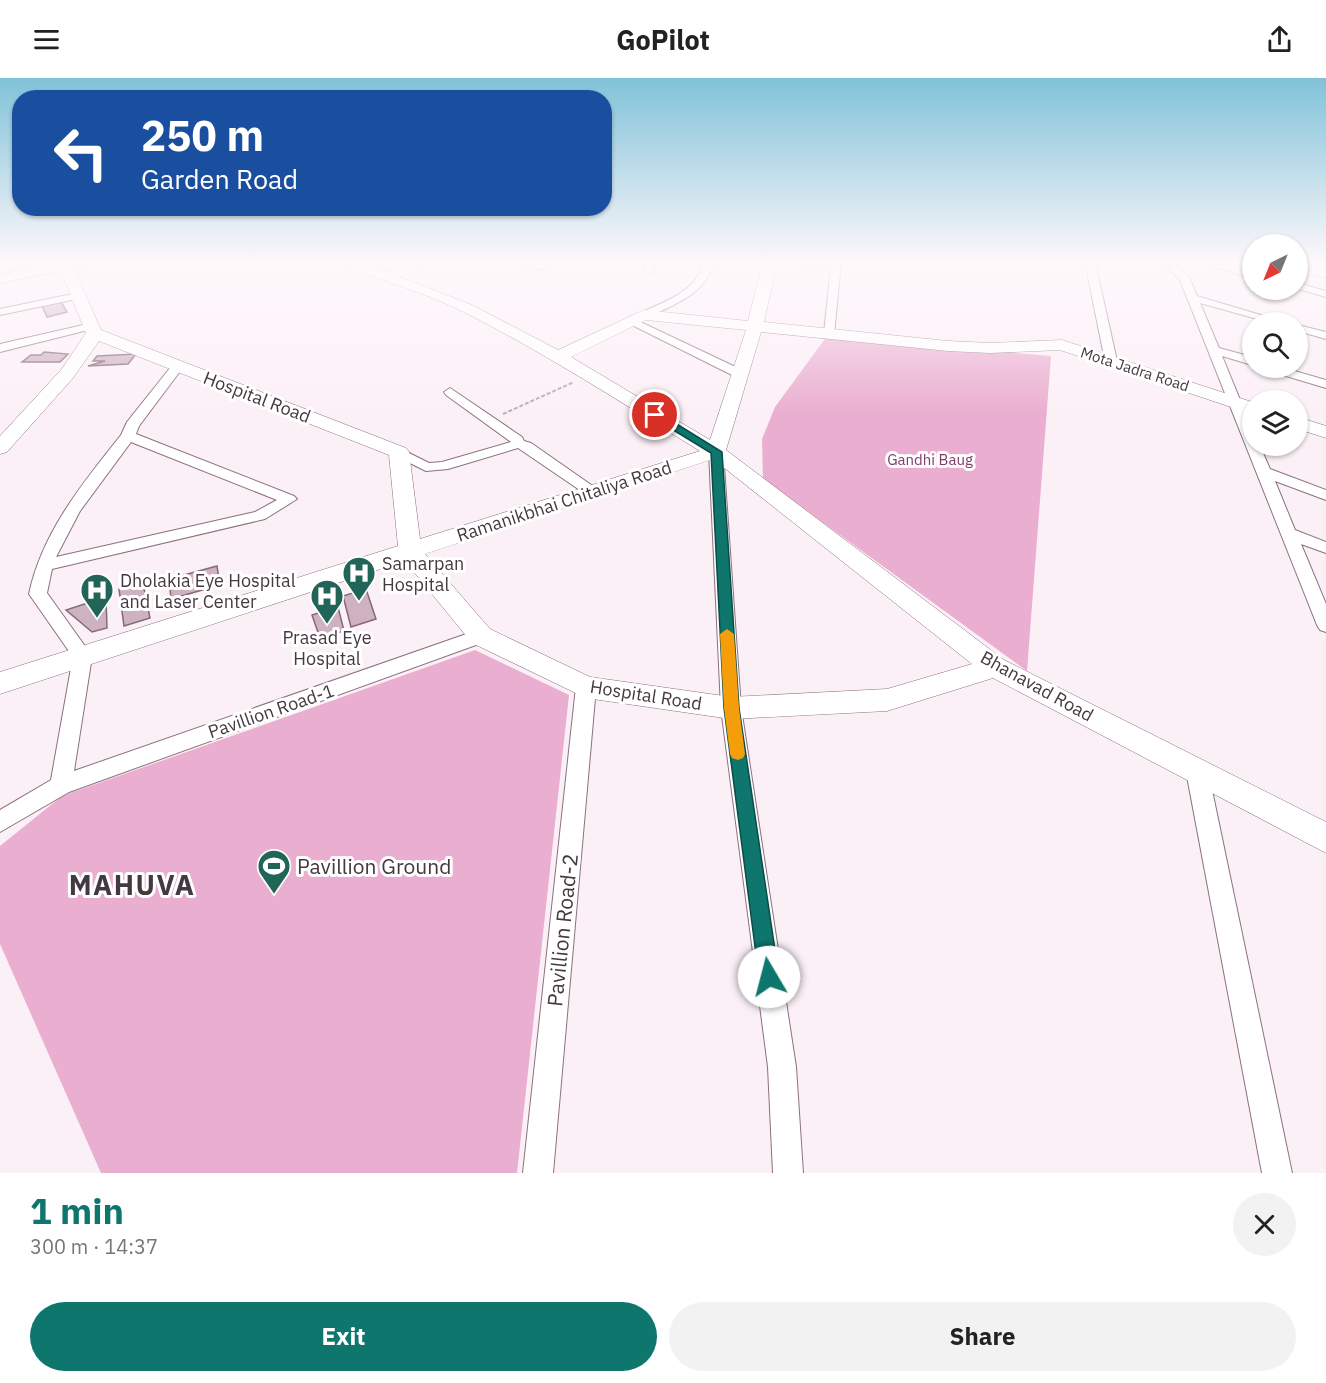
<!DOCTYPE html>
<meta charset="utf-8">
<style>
:root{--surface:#fff;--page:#f2f2f2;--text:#222;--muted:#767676;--accent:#0f766e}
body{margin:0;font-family:"IBM Plex Sans",sans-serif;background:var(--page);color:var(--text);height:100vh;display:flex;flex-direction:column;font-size:22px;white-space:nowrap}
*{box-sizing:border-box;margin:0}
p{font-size:20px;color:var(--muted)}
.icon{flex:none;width:33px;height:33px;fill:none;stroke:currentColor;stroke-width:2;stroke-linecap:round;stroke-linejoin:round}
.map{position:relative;height:1095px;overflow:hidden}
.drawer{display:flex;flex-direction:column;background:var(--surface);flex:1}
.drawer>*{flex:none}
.banner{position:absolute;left:12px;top:12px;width:600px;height:126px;border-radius:24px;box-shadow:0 2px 4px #0004;background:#1a4fa0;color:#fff;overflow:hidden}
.needle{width:39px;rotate:223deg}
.buttons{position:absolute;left:1242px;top:156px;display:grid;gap:12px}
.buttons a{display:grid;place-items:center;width:66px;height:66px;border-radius:50%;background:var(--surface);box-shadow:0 2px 4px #0004;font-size:30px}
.pin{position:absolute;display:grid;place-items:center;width:51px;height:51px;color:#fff;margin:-26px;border:3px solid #fff;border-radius:50%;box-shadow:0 2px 6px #0007}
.me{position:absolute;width:66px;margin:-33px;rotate:352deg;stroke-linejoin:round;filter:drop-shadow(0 0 4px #0008)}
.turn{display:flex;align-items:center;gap:21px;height:126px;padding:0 30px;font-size:27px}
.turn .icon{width:78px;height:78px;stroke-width:2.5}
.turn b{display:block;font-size:42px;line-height:51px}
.round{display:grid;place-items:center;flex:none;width:63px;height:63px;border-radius:32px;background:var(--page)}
.overview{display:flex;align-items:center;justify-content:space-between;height:102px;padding:0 30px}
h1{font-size:36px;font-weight:700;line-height:45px;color:var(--accent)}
.primary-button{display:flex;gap:12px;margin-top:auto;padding:12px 30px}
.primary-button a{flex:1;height:69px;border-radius:36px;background:var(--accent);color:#fff;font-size:24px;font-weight:700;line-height:69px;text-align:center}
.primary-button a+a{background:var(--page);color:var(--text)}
header{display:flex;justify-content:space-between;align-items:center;height:78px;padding:0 30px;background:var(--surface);font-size:27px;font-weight:700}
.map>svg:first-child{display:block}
.green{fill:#eaaed0}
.building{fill:#cfb2c2;stroke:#846a78;stroke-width:1.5}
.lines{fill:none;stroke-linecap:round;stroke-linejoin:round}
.street-casing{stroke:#8b707f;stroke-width:2}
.secondary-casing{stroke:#8b707f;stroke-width:1}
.path{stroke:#b9adb4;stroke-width:2;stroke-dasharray:4 2;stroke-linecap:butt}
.street{fill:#fff;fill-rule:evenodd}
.secondary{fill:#fff;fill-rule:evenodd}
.route{fill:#0f766e;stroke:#0a4d48;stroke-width:1.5}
.slow{fill:#f59e0b}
.labels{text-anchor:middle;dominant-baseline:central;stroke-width:6;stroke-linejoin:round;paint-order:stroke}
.far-street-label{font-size:15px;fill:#453940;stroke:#fff}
.far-park-label{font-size:15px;fill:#823a68;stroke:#fff}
.street-label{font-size:18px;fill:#453940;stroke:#fff}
.poi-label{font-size:18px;fill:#453940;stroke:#fff;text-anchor:start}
.near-poi-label{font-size:21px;fill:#453940;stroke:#fff;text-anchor:start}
.near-street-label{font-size:21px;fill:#453940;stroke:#fff}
.near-district-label{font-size:28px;font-weight:bold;letter-spacing:1.5px;fill:#453940;stroke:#fff}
</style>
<header><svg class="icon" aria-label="menu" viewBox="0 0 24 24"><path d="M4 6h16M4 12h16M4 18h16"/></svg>GoPilot<svg class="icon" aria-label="share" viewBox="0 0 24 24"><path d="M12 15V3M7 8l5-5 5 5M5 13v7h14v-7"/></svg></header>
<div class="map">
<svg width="1326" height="1095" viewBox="0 0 1326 1095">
<rect width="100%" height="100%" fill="#fcf0f7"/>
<g class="green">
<polygon points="827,258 1051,278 1027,593 763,401 762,361 775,329"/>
<polygon points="475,572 569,617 517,1095 101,1095 0,866 0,768 62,718"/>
</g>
<g class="building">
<polygon points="61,224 67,234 47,239 42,228"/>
<polygon points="44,274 68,276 60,284 22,284 31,277 41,277"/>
<polygon points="136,276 128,286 88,288 105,283 93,283 97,278"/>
<polygon points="217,488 220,507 171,521 169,501"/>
<polygon points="143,505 150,540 124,548 119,511"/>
<polygon points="366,511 376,541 351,549 343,518"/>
<polygon points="106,519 107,550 92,554 66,532"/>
<polygon points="338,529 344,553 320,560 312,537"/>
</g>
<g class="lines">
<g class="street-casing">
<g id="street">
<polygon points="514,184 540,186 559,184 541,192"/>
<polygon points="648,184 658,184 653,195 649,196 644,193"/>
<path d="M 704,184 L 714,184 C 706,216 675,226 648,239 L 640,239 L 640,235 C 666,223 696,214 704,184 Z"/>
<polygon points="797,184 841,184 834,257 830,258 824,255 831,189 802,187"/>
<polygon points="1085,184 1095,184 1117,283 1115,286 1107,286 1105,283"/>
<polygon points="1163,184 1174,184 1189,199 1197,218 1284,244 1268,244 1200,225 1219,270 1252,279 1252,287 1222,278 1252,351 1252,368 1260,368 1270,391 1326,412 1326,422 1275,403 1295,452 1326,464 1326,475 1301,466 1326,526 1326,554 1320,552 1317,547 1180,202"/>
<polygon points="1198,184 1214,184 1252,194 1252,200"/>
<polygon points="1298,205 1326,213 1326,219 1298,211"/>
<polygon points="77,215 82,218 81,220 0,237 0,231"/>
<polygon points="632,240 744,293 746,296 740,300 736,299 628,245 628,241"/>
<polygon points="92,245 96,246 96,250 0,274 0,266"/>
<polygon points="1298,247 1326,254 1326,261 1298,253"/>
<path d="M 178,284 L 184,288 L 139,348 L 136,356 L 294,418 L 297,421 L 265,441 L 52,491 L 47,515 L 92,578 L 74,693 L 475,553 L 481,551 L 487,553 L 490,558 L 487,563 L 69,714 L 0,754 L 0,732 L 51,702 L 73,579 L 29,516 C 42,454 83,405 121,357 L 127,344 L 174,285 ZM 131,364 L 277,422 L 255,434 L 56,479 L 80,433 Z"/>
<polygon points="1267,290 1284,290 1326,302 1326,310 1269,293"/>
<polygon points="450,310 522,359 524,363 531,365 597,411 599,414 597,417 587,417 518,370 448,391 426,393 394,377 392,374 399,370 429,385 442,384 511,364 446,317 444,314"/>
<polygon points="716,370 723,374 741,630 796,989 803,1095 773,1095 768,989 721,630 709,374"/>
<polygon points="586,601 593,604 596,609 553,1095 523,1095 576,609 579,604"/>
<polygon points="1197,684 1205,686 1208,693 1292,1095 1262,1095 1186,693 1189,686"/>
</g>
</g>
<g class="secondary-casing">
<g id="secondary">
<path d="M 57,184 L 94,184 L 92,187 L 74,191 L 101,252 L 406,370 L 409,374 L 420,461 L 700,373 C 622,325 545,275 464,234 C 423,214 378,200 335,187 L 333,184 L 354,184 L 387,194 L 410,184 L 428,184 L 400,199 L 472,227 L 558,272 L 644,232 L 748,243 L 763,184 L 777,184 L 764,244 L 948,263 L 990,265 L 1062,262 L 1252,324 L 1252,336 L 1060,272 L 990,275 L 948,273 L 761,254 L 726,372 L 1004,582 L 1326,744 L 1326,775 L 993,600 L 887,633 L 731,641 L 586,620 L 472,565 L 405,483 L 0,616 L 0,594 L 398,468 L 389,377 L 99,263 L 73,300 L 7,374 L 0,376 L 0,358 L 61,292 L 86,255 L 61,193 L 0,205 L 0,197 ZM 646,242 L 746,252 L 710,362 L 571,279 ZM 713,381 L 972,586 L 887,611 L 731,619 L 590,599 L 490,551 L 425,476 Z"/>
<polygon points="1298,185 1326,192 1326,200 1298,193"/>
<polygon points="1298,339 1326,348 1326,360 1298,351"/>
</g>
</g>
<polyline class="path" points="503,336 574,304"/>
<use href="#street" class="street"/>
<use href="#secondary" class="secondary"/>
</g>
<linearGradient id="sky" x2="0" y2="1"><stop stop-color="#81c2d9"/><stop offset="0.55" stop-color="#fef8fb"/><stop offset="1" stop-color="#fef8fb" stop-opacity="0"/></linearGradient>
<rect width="1326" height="337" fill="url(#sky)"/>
<polygon class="route" points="652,335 659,335 722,374 739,630 779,899 776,906 769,909 762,906 759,899 724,630 711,375 652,339"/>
<polygon class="slow" points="727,551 734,556 739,630 745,676 743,680 738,682 732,680 730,676 724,630 720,556"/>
<defs>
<g id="hospital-pin" transform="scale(1.725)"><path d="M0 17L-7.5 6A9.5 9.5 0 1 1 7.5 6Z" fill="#206557" stroke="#fff"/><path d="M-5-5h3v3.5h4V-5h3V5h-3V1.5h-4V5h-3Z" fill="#fff"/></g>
<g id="stadium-pin" transform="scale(1.725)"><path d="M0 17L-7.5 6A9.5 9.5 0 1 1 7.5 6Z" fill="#206557" stroke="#fff"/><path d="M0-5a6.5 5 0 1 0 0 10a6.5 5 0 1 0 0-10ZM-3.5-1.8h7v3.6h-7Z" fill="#fff"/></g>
</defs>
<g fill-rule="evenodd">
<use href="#hospital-pin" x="359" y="495"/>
<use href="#hospital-pin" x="97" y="512"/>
<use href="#hospital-pin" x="327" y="518"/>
<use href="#stadium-pin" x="274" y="788"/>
</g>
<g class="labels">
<g class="far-street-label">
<text transform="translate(1135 291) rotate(18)">Mota Jadra Road</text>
</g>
<g class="far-park-label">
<text x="930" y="381">Gandhi Baug</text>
</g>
<g class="street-label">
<text transform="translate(257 319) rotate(21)">Hospital Road</text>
<text transform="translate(564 423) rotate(-18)">Ramanikbhai Chitaliya Road</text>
<text transform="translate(1037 608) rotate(29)">Bhanavad Road</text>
<text transform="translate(646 617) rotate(9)">Hospital Road</text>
<text transform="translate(271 633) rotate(-19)">Pavillion Road-1</text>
</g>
<g class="poi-label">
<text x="382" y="485">Samarpan<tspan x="382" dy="21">Hospital</tspan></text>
<text x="120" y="502">Dholakia Eye Hospital<tspan x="120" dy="21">and Laser Center</tspan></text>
<text x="327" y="559" text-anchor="middle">Prasad Eye<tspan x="327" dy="21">Hospital</tspan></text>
</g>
<g class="near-poi-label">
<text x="297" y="788">Pavillion Ground</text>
</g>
<g class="near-street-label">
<text transform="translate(562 852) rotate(-84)">Pavillion Road-2</text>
</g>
<g class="near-district-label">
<text x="132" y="806">MAHUVA</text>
</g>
</g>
</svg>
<div class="buttons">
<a><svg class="needle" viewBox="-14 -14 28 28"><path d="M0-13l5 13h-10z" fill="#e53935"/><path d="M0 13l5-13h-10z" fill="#767676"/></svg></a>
<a><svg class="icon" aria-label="search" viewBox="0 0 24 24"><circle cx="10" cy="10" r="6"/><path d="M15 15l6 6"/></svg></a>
<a><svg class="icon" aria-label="layers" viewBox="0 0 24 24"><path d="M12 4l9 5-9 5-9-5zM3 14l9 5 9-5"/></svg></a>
</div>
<div class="pin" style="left:655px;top:337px;background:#d93025"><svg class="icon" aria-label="arrive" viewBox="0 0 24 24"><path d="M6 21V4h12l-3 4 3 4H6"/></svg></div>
<svg class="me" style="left:769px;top:899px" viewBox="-20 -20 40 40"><circle r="19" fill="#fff"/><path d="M0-13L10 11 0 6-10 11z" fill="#0f766e"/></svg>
<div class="banner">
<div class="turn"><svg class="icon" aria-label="left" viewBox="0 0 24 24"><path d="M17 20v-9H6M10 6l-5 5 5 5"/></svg><div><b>250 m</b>Garden Road</div></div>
</div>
</div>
<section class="drawer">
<div class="overview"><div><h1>1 min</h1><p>300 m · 14:37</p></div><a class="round"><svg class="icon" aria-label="close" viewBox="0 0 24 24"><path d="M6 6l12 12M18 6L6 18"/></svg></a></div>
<div class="primary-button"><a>Exit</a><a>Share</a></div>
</section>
